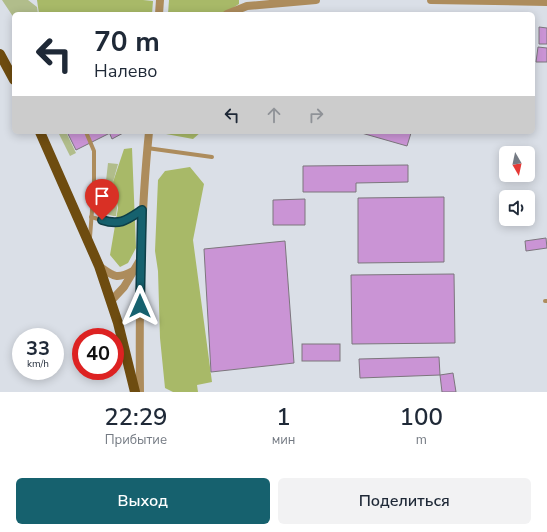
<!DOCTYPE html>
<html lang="ru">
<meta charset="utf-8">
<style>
:root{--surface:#fff;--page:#f2f2f3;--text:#1f2937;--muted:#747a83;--accent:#16616e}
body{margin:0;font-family:"Nunito Sans",sans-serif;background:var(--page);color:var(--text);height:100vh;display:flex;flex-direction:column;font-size:15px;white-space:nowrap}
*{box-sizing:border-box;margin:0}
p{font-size:13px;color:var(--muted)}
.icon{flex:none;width:22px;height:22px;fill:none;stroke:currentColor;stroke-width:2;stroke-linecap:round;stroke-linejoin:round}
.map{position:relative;height:392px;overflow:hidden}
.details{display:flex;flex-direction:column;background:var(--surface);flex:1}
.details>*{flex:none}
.top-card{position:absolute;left:12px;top:12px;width:523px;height:122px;border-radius:6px;box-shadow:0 2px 10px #0003;background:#fff;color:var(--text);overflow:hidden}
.needle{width:26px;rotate:171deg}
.fabs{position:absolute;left:499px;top:146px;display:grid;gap:8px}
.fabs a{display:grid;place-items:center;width:36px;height:36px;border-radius:6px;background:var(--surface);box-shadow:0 2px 10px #0003;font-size:20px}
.speed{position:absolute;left:12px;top:328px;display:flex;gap:8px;font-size:20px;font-weight:700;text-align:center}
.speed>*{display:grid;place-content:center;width:52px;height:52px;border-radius:50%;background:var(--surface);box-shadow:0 2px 10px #0003;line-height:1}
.speed small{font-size:10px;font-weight:400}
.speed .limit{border:6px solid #d22;background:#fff;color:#111}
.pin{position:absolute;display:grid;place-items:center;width:34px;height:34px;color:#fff;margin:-41px -17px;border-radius:50% 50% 50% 0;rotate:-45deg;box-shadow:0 0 4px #0007}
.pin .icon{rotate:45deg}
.me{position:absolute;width:44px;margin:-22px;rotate:0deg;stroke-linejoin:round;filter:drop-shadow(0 0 3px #0008)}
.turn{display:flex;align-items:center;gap:14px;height:84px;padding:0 16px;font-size:18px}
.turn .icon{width:52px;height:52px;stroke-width:2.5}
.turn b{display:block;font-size:28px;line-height:34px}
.lanes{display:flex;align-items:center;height:38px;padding:0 16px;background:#0003;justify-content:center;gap:20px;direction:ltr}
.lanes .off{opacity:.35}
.eta{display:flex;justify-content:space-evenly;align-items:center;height:68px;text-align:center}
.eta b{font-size:24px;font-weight:600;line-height:28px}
.cta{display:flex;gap:8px;margin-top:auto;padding:8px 16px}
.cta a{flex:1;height:46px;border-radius:6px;background:var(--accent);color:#fff;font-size:16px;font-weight:600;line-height:46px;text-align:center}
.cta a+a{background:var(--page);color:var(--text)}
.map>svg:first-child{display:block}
.green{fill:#b1bd8b}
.forest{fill:#a8b968}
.building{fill:#ca94d5;stroke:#7c767d}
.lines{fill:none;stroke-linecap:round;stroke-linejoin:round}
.service{stroke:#ad8c5c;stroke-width:4}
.minor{stroke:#ad8c5c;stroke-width:8}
.tertiary{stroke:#ad8c5c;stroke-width:8}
.primary{stroke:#6e4c10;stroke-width:10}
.route-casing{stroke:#0e3f48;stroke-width:10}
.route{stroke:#16616e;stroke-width:7}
</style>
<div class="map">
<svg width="547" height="392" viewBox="0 0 547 392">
<rect width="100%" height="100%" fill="#dadfe7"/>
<g class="green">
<polygon points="2,0 28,0 37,7 38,14 14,14 14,18"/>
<polygon points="58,132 66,132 76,153 70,156"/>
<path d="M 108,163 L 118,164 L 113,182 L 117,208 L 116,216 C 109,216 106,214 103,208 Z"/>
</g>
<g class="forest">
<polygon points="37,0 143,0 153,1 152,14 39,14"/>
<polygon points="169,0 239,0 239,4 223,14 168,14"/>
<polygon points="165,132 201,132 193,139 166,134"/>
<polygon points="132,148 136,248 128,263 120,267 110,255 118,208 113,182 124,149"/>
<polygon points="190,167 204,184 193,240 212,382 197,385 198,392 173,392 165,388 160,338 158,271 155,251 158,180 165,171"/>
</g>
<g class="building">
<polygon points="539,27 547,28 547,44 539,44"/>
<polygon points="538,47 547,48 547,62 536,62"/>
<polygon points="67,132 110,132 110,133 76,150"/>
<polygon points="109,132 125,132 112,139"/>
<polygon points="358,132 409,132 411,133 407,146"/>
<polygon points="408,165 408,182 356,183 356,192 303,192 303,166"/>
<polygon points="444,197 444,262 358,263 358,198"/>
<polygon points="305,199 305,225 273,225 273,200"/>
<polygon points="546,238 547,248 526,251 525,241"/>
<polygon points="285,241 294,363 211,372 204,249"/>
<polygon points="454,274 455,343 352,344 351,275"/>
<rect x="302" y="344" width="38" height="17"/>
<polygon points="439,357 440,375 360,378 359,359"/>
<polygon points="453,373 456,392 442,392 440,375"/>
</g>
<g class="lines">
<g class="service">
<polyline points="86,132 94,151 94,184 90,237"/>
<polyline points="147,148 212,157"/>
<path d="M 91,217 C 118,225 118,225 142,211"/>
<polyline points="545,301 547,301"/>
</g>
<g class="minor">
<polyline points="431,0 547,2"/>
<polyline points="227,14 247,6 316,0"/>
</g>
<g class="tertiary">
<polyline points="159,14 160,0"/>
<path d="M 99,266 C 113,276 116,280 133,271"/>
<polyline points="111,301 124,287 140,260"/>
<path d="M 140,392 C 139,305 140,219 149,132"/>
</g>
<g class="primary">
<polyline points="0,54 14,80"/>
<polyline points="40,132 99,266 118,323 135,392"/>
</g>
</g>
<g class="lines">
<g class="route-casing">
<path id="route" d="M 102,220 C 120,226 127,220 142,210 L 140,306"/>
</g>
<use href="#route" class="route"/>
</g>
</svg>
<div class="fabs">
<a><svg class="needle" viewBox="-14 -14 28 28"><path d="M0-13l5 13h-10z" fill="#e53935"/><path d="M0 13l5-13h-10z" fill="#747a83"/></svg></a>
<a><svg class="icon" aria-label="sound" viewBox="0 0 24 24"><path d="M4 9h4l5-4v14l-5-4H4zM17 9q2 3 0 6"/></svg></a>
</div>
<div class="speed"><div>33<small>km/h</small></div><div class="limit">40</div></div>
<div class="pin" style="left:102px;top:220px;background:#d93025"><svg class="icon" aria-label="arrive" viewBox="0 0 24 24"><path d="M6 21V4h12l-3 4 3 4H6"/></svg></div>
<svg class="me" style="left:140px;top:306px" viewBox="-20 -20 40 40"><path d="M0-17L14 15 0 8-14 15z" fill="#16616e" stroke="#fff" stroke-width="4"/></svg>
<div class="top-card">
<div class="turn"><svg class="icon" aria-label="left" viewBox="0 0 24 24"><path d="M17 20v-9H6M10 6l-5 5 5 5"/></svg><div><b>70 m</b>Налево</div></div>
<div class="lanes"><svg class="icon" aria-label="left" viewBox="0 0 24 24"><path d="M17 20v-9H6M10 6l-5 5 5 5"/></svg><svg class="icon off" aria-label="ahead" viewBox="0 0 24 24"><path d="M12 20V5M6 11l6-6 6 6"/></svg><svg class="icon off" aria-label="right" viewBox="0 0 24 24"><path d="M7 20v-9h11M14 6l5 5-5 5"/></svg></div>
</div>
</div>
<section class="details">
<div class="eta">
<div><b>22:29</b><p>Прибытие</p></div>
<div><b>1</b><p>мин</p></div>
<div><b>100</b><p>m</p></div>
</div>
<div class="cta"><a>Выход</a><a>Поделиться</a></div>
</section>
